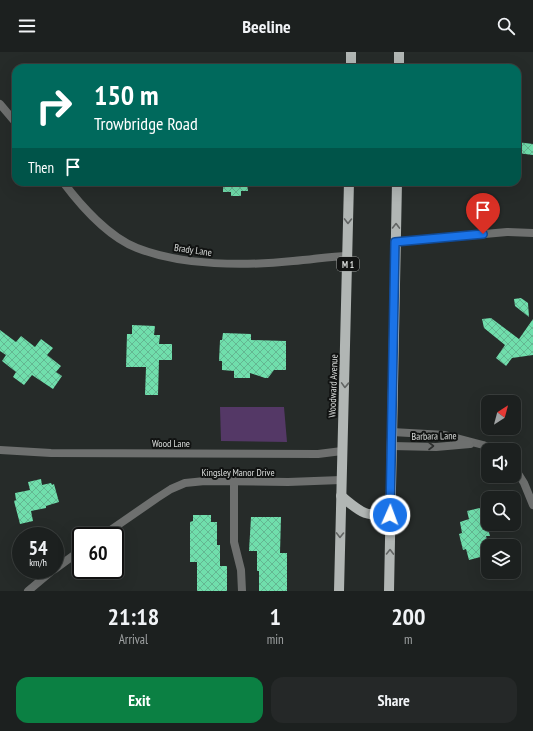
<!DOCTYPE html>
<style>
:root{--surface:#1c201f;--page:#252828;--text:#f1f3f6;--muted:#a0a3a4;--line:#3a3e3d;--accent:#0b8043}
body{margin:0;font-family:"PT Sans Narrow",sans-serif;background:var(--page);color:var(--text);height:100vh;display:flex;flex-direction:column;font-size:15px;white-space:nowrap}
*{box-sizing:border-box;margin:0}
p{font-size:13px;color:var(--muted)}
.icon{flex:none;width:22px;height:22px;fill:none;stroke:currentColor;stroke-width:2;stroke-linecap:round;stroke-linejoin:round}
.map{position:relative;height:539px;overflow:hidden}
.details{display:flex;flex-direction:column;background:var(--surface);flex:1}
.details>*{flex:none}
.banner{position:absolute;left:12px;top:12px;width:509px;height:122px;border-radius:12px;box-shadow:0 4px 16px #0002,0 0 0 1px var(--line);background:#00695c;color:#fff;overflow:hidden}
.needle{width:26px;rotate:36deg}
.fabs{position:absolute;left:481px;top:343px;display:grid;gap:8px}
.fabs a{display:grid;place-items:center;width:40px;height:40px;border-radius:8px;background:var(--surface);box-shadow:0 4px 16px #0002,0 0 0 1px var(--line);font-size:20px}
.speed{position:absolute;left:12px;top:475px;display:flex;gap:8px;font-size:20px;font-weight:700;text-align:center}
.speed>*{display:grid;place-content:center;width:52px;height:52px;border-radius:50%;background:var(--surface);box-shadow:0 4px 16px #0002,0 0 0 1px var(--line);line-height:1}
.speed small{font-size:10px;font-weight:400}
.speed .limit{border:2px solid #111;border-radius:6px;background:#fff;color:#111}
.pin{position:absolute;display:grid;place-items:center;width:34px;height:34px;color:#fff;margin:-41px -17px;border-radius:50% 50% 50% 0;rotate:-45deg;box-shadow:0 0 4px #0007}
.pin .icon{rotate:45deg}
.me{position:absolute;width:44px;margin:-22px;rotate:2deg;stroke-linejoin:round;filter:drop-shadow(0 0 3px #0008)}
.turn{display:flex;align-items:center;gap:14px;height:84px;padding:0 16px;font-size:18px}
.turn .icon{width:52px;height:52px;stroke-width:2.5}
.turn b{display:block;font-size:28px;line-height:34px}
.then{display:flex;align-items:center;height:38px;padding:0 16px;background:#0003;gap:8px;font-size:15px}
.eta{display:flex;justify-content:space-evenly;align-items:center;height:68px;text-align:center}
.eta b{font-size:24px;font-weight:700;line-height:28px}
.button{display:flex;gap:8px;margin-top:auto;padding:8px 16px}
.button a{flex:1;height:46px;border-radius:12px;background:var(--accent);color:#fff;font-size:16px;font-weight:700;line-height:46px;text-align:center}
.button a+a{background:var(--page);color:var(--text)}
header{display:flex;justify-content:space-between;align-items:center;height:52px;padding:0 16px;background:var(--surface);font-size:18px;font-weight:700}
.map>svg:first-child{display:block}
.pitch{fill:#543866}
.building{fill:url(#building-cross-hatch)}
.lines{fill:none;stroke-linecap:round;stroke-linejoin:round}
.street{stroke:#6e706f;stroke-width:8}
.primary{stroke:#b1b6b4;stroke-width:10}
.oneway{stroke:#616463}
.oneway2{stroke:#2d2f2e}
.route-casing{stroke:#114b97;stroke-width:10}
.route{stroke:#1a73e8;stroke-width:7}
.labels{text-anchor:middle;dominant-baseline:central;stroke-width:4;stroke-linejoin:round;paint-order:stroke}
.shield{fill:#111312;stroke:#9ea19f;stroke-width:1}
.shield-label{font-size:9px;font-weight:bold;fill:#dbdedc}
.street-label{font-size:10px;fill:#dbdedc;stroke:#111312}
</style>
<header><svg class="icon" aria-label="menu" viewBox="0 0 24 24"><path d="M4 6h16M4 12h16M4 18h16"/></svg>Beeline<svg class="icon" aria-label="search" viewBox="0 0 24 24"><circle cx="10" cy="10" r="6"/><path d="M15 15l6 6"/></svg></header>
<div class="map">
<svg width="533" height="539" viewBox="0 0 533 539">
<defs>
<pattern id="building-cross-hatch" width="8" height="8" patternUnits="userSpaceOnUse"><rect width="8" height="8" fill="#70deac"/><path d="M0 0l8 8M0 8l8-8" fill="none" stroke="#64b792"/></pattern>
</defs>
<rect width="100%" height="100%" fill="#262b29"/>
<polygon class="pitch" points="220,355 284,355 287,390 221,389"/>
<g class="building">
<polygon points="517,90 533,92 533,103 517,101"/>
<polygon points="223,130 247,130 248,139 241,139 241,144 231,144 231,140 223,140"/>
<polygon points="521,246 528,251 529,265 515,254 514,247"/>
<polygon points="491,266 519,287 533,267 533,303 512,306 506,314 496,306 505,293 484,276 482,267"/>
<polygon points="132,273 155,274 154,283 160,283 159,292 172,292 172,308 159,308 158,343 145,343 146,315 126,315 127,282 132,282"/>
<polygon points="0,278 16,290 21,284 35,295 41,287 53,296 47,303 61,314 56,320 62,324 53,337 32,323 24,333 13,325 16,320 2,309 6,303 0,299"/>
<polygon points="223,281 251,282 251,288 286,289 286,318 274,318 268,326 265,326 250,321 250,326 234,326 234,319 222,318 222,309 219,309 220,288 222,288"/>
<polygon points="41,427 42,433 51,431 52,433 54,432 59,450 46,454 46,456 31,459 33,469 20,472 14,449 16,448 15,441 30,438 28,430"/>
<polygon points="488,454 488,468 486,469 490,484 486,484 488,492 488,503 469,508 466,497 463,498 459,482 462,481 460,470 469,467 467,459"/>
<polygon points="193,463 211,463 211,470 217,470 217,493 220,493 220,514 227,514 227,539 197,539 197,510 190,510 190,470 193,469"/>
<polygon points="251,465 281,465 280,501 287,501 287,539 259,539 259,519 257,519 257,499 249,499"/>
</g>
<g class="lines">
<g class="street">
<polyline points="0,52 16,71"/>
<path d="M 63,130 C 81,154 109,185 137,196 C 183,214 245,214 293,209 C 312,208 329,204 348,204"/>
<polyline points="395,190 507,180 533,181"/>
<polyline points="392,380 445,383 483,393 495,398"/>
<polyline points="392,394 436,395 470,392"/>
<polyline points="0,398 51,401 318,402 342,399"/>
<polyline points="514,415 524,431 533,453"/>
<polyline points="234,429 234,490 241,518 242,539"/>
<polyline points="102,484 157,446 171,437 185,431 205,429 288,430 341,428"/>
<polyline points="55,517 81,498"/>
<polyline points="28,539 53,518"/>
</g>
<g class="primary">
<polyline points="351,16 351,0"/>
<polyline points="399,16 399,0"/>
<path d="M 341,444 C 362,461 363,464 390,463"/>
<polyline points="339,539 349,130"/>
<polyline points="389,539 397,130"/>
</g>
</g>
<defs><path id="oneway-chevron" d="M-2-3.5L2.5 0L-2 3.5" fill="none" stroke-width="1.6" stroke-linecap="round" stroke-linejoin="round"/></defs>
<g class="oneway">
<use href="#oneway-chevron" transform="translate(348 169) rotate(91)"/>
<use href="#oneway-chevron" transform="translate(396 174) rotate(-89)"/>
<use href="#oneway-chevron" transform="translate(345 333) rotate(92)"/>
<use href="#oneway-chevron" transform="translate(340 483) rotate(91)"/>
<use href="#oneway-chevron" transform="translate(390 500) rotate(-89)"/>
</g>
<use class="oneway2" href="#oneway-chevron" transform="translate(431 394)"/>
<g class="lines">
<g class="route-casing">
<polyline id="route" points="390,463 395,190 483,182"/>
</g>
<use href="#route" class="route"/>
</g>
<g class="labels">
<rect class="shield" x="337" y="205" width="22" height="14" rx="3"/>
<g class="shield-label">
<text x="348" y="212">M 1</text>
</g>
<g class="street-label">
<text transform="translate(193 198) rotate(8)">Brady Lane</text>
<text transform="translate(333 334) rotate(-88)">Woodward Avenue</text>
<text transform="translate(434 384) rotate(-1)">Barbara Lane</text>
<text x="171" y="391">Wood Lane</text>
<text x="238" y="420">Kingsley Manor Drive</text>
</g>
</g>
</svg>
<div class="fabs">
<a><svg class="needle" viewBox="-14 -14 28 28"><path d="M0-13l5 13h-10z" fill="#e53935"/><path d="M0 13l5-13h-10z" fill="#a0a3a4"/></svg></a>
<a><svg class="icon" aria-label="sound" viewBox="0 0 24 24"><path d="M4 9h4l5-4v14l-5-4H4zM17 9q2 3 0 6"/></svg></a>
<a><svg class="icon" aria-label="search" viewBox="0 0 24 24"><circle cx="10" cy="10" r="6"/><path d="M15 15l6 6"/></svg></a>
<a><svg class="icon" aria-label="layers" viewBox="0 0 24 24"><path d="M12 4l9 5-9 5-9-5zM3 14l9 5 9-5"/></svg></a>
</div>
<div class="speed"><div>54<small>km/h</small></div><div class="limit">60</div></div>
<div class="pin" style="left:483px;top:182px;background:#d93025"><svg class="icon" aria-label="arrive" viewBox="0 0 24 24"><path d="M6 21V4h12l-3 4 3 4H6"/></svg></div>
<svg class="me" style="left:390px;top:463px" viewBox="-20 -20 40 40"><circle r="17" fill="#1a73e8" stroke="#fff" stroke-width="3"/><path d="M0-11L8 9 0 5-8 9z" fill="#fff"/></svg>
<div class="banner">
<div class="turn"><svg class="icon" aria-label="right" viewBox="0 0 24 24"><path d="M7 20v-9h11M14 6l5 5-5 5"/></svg><div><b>150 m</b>Trowbridge Road</div></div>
<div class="then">Then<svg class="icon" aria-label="arrive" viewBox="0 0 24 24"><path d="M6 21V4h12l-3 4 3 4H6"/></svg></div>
</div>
</div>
<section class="details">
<div class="eta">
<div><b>21:18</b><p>Arrival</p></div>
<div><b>1</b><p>min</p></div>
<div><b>200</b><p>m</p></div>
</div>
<div class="button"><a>Exit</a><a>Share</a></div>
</section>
